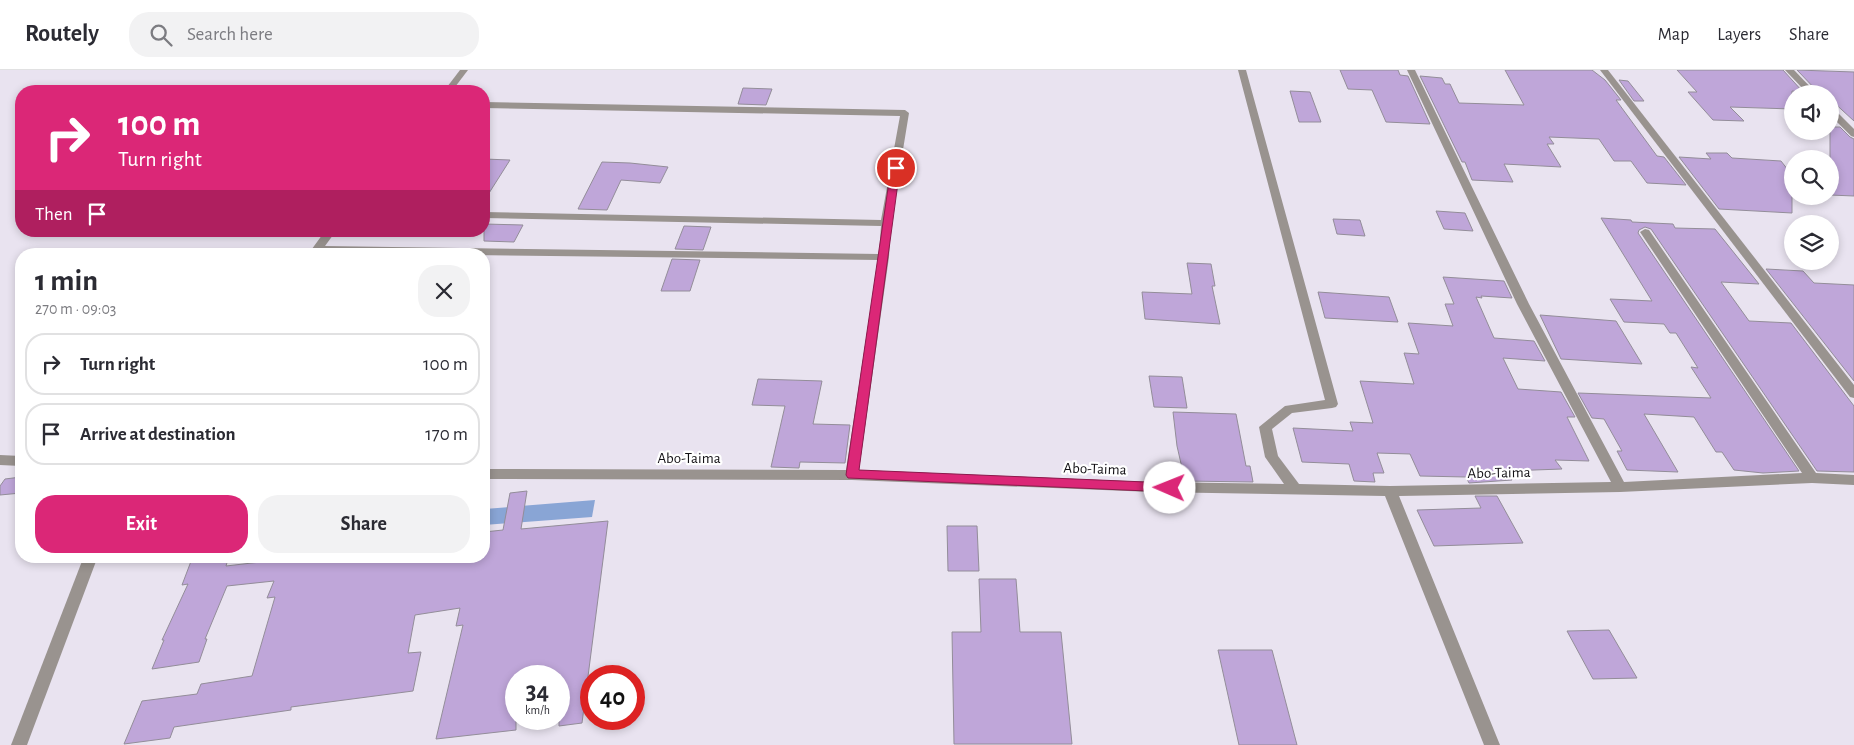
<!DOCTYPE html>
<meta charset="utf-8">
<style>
:root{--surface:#fff;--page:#f2f2f3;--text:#2b2b33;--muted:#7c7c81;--line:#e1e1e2;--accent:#db2777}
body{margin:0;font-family:"Alegreya Sans",sans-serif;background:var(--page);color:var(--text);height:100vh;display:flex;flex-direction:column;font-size:19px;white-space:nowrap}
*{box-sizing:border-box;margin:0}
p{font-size:16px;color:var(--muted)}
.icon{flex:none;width:28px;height:28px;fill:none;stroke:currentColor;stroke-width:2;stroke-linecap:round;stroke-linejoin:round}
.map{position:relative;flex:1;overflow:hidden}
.sheet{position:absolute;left:15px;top:178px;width:475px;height:315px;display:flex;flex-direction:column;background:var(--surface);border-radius:20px;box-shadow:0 2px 8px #0003}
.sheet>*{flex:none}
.hud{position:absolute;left:15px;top:15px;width:475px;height:152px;border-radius:20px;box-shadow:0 2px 8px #0003;background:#db2777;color:#fff;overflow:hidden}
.tools{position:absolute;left:1784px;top:15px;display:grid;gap:10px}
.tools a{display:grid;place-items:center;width:55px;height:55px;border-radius:50%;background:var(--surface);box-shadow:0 2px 8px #0003;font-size:25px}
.speed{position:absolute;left:505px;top:595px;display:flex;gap:10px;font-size:25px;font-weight:700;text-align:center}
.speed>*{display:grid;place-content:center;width:65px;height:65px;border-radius:50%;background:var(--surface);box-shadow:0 2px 8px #0003;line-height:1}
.speed small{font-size:12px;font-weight:400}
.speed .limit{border:8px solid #d22;background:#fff;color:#111}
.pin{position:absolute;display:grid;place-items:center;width:42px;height:42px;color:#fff;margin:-21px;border:2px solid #fff;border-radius:50%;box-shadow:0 1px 5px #0007}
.me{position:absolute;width:55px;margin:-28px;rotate:271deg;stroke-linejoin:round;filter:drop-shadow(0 0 4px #0008)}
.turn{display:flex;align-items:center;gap:18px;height:105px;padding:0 20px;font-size:22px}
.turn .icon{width:65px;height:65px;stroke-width:2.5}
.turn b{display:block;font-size:35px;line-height:42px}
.then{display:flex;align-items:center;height:48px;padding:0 20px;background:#0003;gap:10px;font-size:19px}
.round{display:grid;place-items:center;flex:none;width:52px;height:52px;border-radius:20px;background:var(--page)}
.headline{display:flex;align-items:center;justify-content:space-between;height:85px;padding:0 20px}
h1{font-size:30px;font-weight:600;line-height:38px}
.action{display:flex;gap:10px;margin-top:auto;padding:10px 20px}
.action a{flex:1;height:58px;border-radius:20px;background:var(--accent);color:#fff;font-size:20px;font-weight:600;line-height:58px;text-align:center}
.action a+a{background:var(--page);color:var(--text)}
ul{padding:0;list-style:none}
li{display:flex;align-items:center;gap:15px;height:62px;margin:0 10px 8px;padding:0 10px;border:2px solid var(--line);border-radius:20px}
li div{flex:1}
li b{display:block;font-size:19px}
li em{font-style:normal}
header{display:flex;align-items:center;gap:30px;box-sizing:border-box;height:70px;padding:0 25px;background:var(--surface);border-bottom:1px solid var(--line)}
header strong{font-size:24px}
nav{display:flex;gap:28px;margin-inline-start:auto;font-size:18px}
.search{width:350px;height:45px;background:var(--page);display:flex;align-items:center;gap:12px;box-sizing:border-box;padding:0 18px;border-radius:20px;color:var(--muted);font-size:19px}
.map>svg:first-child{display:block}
.water{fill:#89a5d5}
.building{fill:#bfa6d9;stroke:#938d99}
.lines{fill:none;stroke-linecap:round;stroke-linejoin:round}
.minor{fill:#99938f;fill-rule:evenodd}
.route{fill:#db2777;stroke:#8e194d}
.labels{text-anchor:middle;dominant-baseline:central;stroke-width:4.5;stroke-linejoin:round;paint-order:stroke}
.street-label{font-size:15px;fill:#110f13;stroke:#fff}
</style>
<header>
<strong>Routely</strong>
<div class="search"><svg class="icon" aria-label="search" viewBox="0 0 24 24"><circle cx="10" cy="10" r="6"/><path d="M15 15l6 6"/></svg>Search here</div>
<nav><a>Map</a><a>Layers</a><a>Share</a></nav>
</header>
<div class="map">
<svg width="1854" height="675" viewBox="0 0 1854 675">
<rect width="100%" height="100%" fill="#e9e3f0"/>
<polygon class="water" points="595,430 592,447 484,455 485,439"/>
<g class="building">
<polygon points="1340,0 1398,0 1400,5 1408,6 1430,54 1386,52 1372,20 1348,19"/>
<polygon points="1505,0 1592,0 1605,10 1621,30 1616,30 1657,86 1664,87 1686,115 1647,113 1631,91 1614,91 1599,69 1549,67 1554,74 1547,74 1561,97 1504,94 1513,112 1472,110 1465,92 1462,92 1420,6 1442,8 1445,14 1450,14 1459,33 1524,35"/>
<polygon points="1677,0 1783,0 1803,22 1792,21 1792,39 1730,37 1744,51 1713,50 1688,22 1697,22"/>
<polygon points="1797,0 1854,2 1854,51 1830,29 1830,24 1818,22"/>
<polygon points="1619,10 1628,11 1644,31 1634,31"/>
<polygon points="743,18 772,19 766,35 738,34"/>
<polygon points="1290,21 1310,22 1321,52 1299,52"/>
<polygon points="1830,57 1840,57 1850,67 1854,69 1854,126 1830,125"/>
<polygon points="1706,83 1727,83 1732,88 1781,91 1792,105 1792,143 1719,139 1679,87 1711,89"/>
<polygon points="484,89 510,90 484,131"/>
<polygon points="602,92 630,93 668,97 660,113 621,110 607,140 578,139"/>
<polygon points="1436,141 1465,143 1473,161 1444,159"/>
<polygon points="1601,148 1631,150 1632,152 1673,154 1675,158 1715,159 1759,214 1721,212 1749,251 1791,253 1854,336 1854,402 1817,401 1651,159 1645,157 1639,160 1638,163 1799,401 1763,403 1734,400 1722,382 1716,382 1694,347 1644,344 1678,402 1627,400 1617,381 1622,381 1604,349 1592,348 1578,323 1711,328 1691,297 1698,298 1676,263 1670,263 1664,254 1624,252 1610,229 1652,231"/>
<polygon points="1333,149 1360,150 1365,166 1337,164"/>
<polygon points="484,154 523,155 514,172 484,171"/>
<polygon points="684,156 711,157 703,180 675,179"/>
<polygon points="672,189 700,190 690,221 661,221"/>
<polygon points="1187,193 1211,194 1215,216 1212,216 1220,254 1145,249 1142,222 1192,224"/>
<polygon points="1766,199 1803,201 1814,213 1854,215 1854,311"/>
<polygon points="1443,207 1504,211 1512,228 1481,226 1482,228 1476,227 1494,268 1534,271 1545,291 1503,288 1518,319 1561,322 1575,347 1567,347 1589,391 1555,390 1562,399 1507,401 1512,410 1469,413 1466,407 1420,406 1410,384 1377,383 1384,403 1373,403 1375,412 1354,411 1349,394 1302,392 1293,358 1353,361 1350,352 1373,353 1360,311 1414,314 1404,283 1419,284 1408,253 1453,256 1445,234 1454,234"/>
<polygon points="1318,222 1389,227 1398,252 1325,248"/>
<polygon points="1540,245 1616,251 1642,294 1561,289"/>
<polygon points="1149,306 1182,307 1187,338 1154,337"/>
<polygon points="758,309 822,311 813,354 850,355 845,393 800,392 799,398 771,397 785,336 752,335"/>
<polygon points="1173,342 1236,344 1246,396 1250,396 1253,412 1185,411 1177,376"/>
<polygon points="21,407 21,423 0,425 0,416 5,409"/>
<polygon points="527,421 521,459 608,451 582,653 559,656 559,606 516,606 516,660 436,669 463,555 456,556 460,538 415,545 408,583 421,582 413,621 291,637 291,640 174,657 170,668 124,674 142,631 197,624 201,614 252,606 275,527 267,528 274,511 227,516 205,569 207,569 199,592 152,599 164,570 162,570 188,514 182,515 193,486 229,486 226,496 269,491 271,486 484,486 484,462 503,460 510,423"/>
<polygon points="1475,426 1497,426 1523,473 1434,476 1417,440 1481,438"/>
<polygon points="947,456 977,456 979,501 948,501"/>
<polygon points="979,509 1016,509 1020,562 1061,562 1072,674 954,674 952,562 981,562"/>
<polygon points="1609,560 1637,608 1593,609 1567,561"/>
<polygon points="1218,580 1272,580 1297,675 1239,675"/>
</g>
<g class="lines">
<g class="minor">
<polygon points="460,0 468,0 452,21 444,21"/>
<polygon points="1238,0 1246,0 1338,334 1336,337 1332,338 1292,343 1272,359 1278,386 1299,414 1390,416 1611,412 1517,234 1407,0 1415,0 1529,234 1624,412 1802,403 1640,162 1645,159 1649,160 1816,403 1854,405 1854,415 1812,413 1620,422 1399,426 1500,675 1484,675 1385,426 1152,422 852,410 484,409 484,399 846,400 878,190 309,183 325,161 336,161 325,176 879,184 881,156 484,148 484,142 881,150 900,46 484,38 484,32 905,40 909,43 891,153 889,187 859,400 1152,412 1284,414 1265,387 1259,357 1285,336 1325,330"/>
<polygon points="1600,0 1608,0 1854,315 1854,328 1850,327"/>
<polygon points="1785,0 1794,0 1817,24 1808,24"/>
<polygon points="1830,37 1833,38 1854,59 1854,67 1851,66 1830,45"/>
<polygon points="0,385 21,386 21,396 0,395"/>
<polygon points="84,486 98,486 27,675 11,675"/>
</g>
</g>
<polygon class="route" points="896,95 900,98 859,400 1170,413 1174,414 1176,418 1174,421 1170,422 848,408 846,405 891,98"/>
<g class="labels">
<g class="street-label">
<text x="689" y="388">Abo-Taima</text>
<text transform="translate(1095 399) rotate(2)">Abo-Taima</text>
<text transform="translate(1499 403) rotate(-1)">Abo-Taima</text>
</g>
</g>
</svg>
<div class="tools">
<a><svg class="icon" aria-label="sound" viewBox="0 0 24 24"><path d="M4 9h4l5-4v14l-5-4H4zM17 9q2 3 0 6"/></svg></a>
<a><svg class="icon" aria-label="search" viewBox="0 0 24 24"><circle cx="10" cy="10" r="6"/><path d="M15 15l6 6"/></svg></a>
<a><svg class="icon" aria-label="layers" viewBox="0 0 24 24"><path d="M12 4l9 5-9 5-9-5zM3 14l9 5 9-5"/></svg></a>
</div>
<div class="speed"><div>34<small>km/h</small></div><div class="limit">40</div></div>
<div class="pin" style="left:896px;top:98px;background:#d93025"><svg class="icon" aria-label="arrive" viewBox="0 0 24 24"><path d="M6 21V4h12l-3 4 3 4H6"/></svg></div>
<svg class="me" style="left:1170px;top:418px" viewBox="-20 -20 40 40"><circle r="19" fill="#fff"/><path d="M0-13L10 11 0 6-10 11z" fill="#db2777"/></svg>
<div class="hud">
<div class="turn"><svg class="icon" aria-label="right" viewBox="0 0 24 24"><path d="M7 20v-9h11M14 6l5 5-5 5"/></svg><div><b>100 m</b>Turn right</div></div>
<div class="then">Then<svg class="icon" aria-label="arrive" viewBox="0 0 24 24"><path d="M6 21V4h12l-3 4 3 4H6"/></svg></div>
</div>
<section class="sheet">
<div class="headline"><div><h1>1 min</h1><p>270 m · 09:03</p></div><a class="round"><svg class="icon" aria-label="close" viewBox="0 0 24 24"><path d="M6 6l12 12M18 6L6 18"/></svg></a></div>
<ul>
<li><svg class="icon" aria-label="right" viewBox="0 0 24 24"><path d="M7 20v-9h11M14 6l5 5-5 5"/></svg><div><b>Turn right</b></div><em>100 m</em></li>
<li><svg class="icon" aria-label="arrive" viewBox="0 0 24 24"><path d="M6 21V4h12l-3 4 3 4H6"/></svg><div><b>Arrive at destination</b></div><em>170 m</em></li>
</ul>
<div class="action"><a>Exit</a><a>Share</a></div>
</section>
</div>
